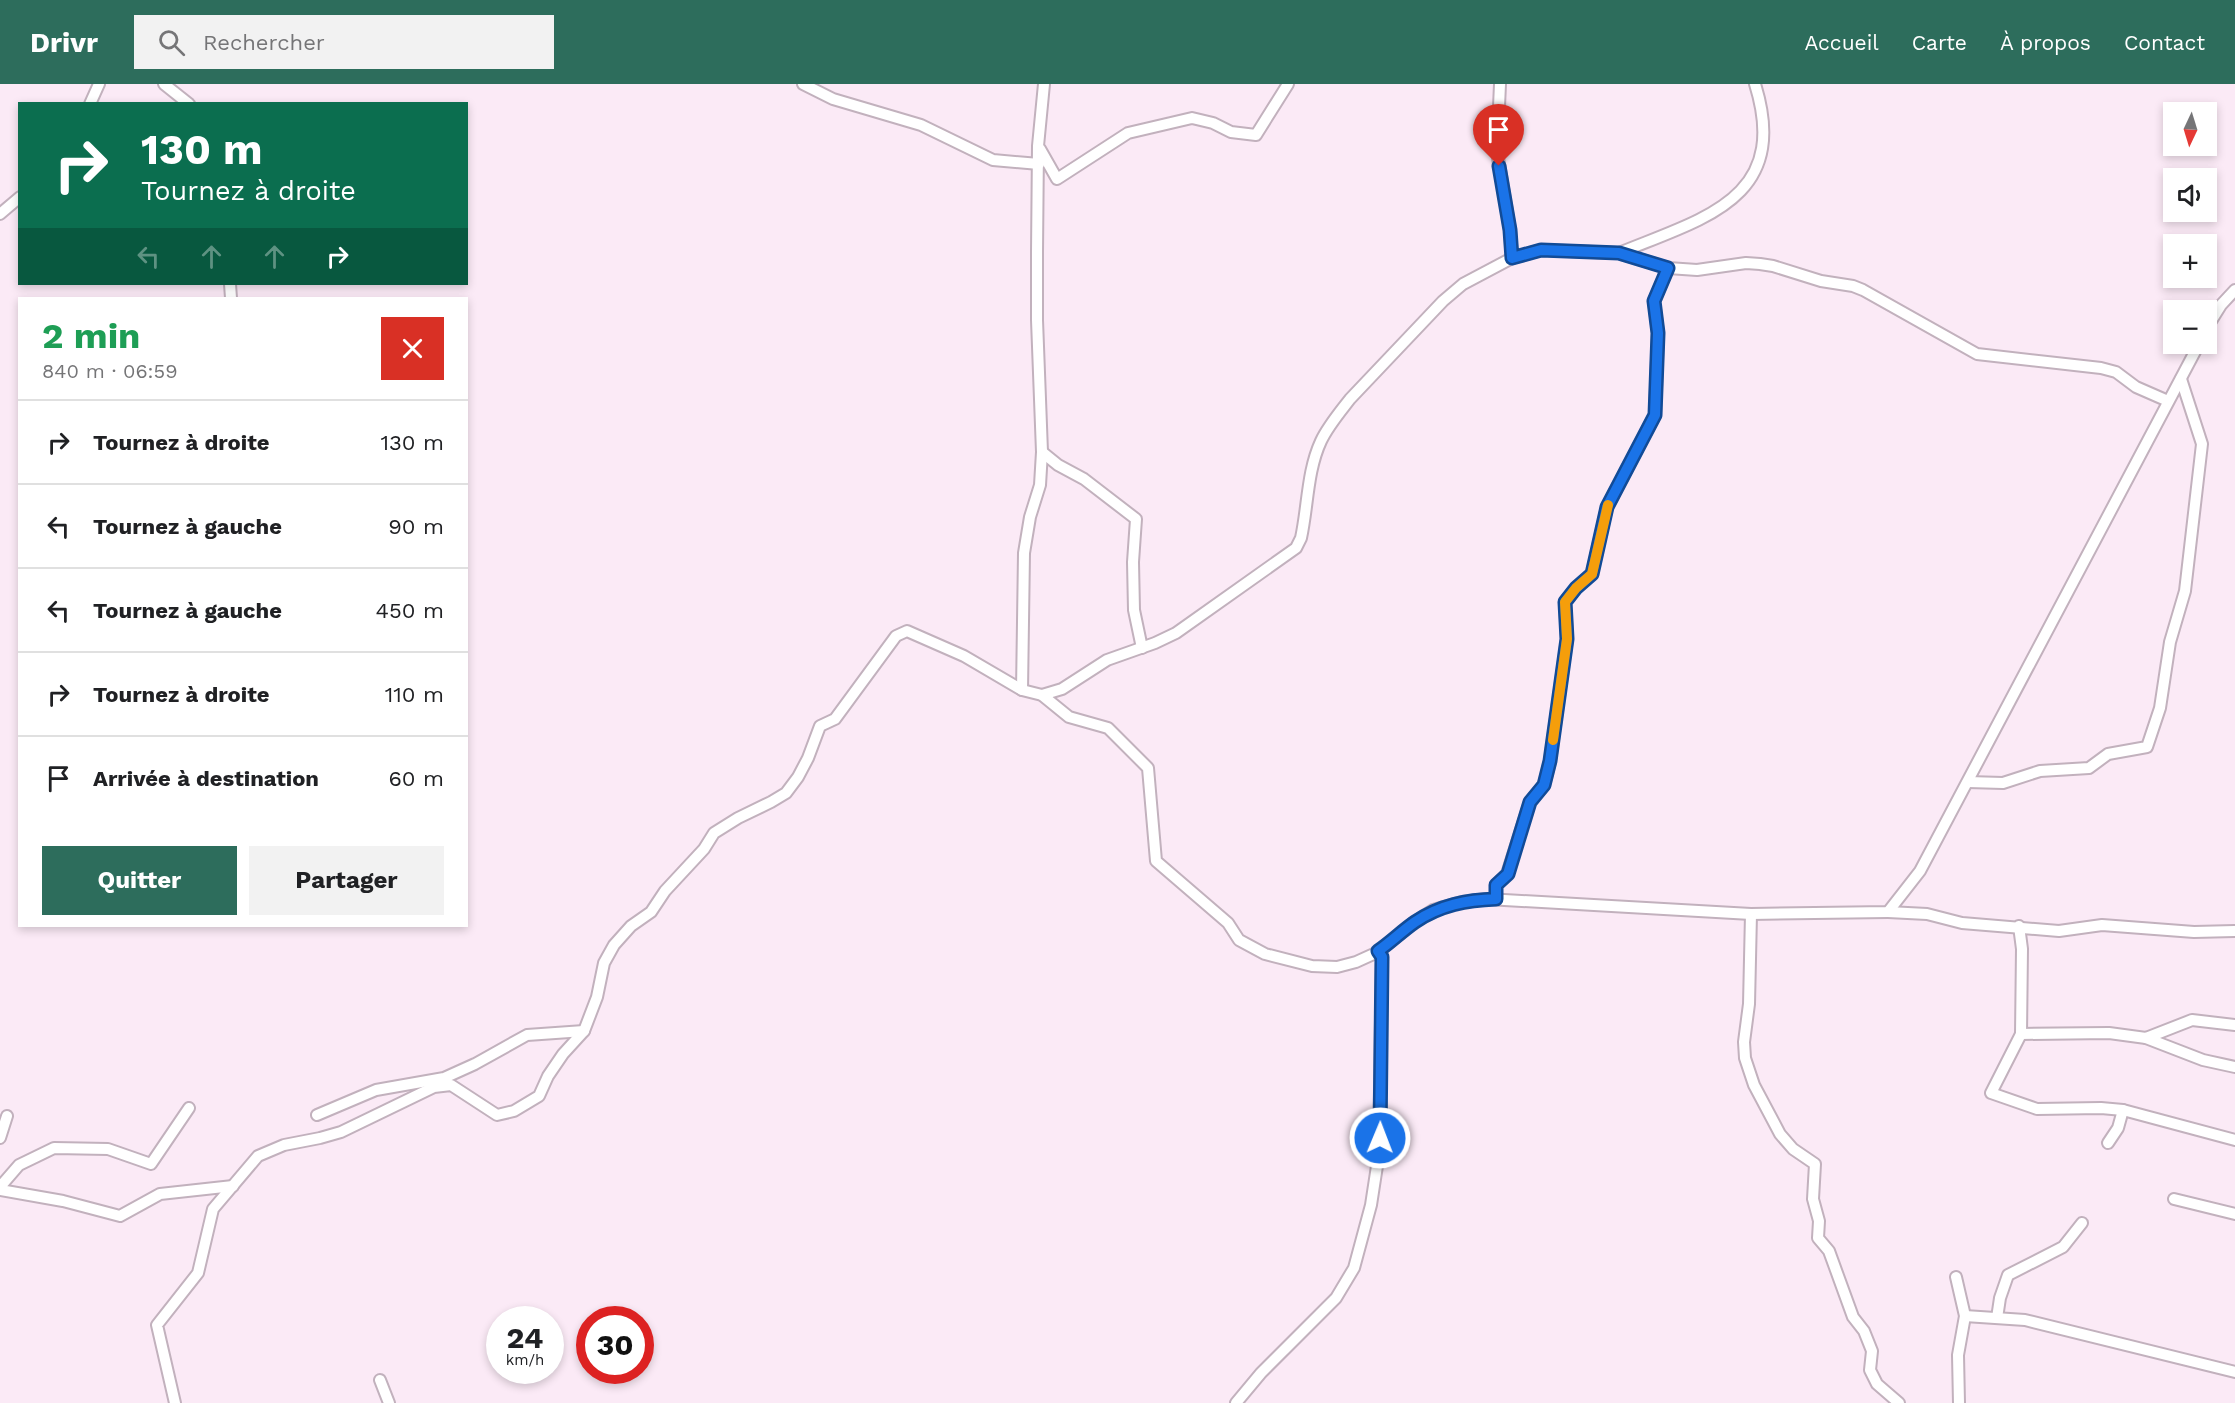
<!DOCTYPE html>
<html lang="fr">
<meta charset="utf-8">
<style>
:root{--surface:#fff;--page:#f2f2f2;--text:#202124;--muted:#757577;--line:#e0e0e0;--accent:#2d6d5c}
body{margin:0;font-family:"Work Sans",sans-serif;background:var(--page);color:var(--text);height:100vh;display:flex;flex-direction:column;font-size:22px;white-space:nowrap}
*{box-sizing:border-box;margin:0}
p{font-size:20px;color:var(--muted)}
.icon{flex:none;width:33px;height:33px;fill:none;stroke:currentColor;stroke-width:2;stroke-linecap:round;stroke-linejoin:round}
.map{position:relative;flex:1;overflow:hidden}
.drawer{position:absolute;left:18px;top:213px;width:450px;height:630px;display:flex;flex-direction:column;background:var(--surface);border-radius:0px;box-shadow:0 3px 9px #0003}
.drawer>*{flex:none}
.top-card{position:absolute;left:18px;top:18px;width:450px;height:183px;border-radius:0px;box-shadow:0 3px 9px #0003;background:#0b6e4f;color:#fff;overflow:hidden}
.needle{width:39px;rotate:184deg}
.buttons{position:absolute;left:2163px;top:18px;display:grid;gap:12px}
.buttons a{display:grid;place-items:center;width:54px;height:54px;border-radius:0px;background:var(--surface);box-shadow:0 3px 9px #0003;font-size:30px}
.speed{position:absolute;left:486px;top:1222px;display:flex;gap:12px;font-size:30px;font-weight:700;text-align:center}
.speed>*{display:grid;place-content:center;width:78px;height:78px;border-radius:50%;background:var(--surface);box-shadow:0 3px 9px #0003;line-height:1}
.speed small{font-size:15px;font-weight:400}
.speed .limit{border:9px solid #d22;background:#fff;color:#111}
.pin{position:absolute;display:grid;place-items:center;width:51px;height:51px;color:#fff;margin:-62px -26px;border-radius:50% 50% 50% 0;rotate:-45deg;box-shadow:0 0 6px #0007}
.pin .icon{rotate:45deg}
.me{position:absolute;width:66px;margin:-33px;rotate:1deg;stroke-linejoin:round;filter:drop-shadow(0 0 4px #0008)}
.turn{display:flex;align-items:center;gap:21px;height:126px;padding:0 24px;font-size:27px}
.turn .icon{width:78px;height:78px;stroke-width:2.5}
.turn b{display:block;font-size:42px;line-height:51px}
.lanes{display:flex;align-items:center;height:57px;padding:0 24px;background:#0003;justify-content:center;gap:30px;direction:ltr}
.lanes .off{opacity:.35}
.round{display:grid;place-items:center;flex:none;width:63px;height:63px;border-radius:0px;background:var(--page)}
.headline{display:flex;align-items:center;justify-content:space-between;height:102px;padding:0 24px}
h1{font-size:36px;font-weight:700;line-height:45px;color:#1e9e55}
.cta{display:flex;gap:12px;margin-top:auto;padding:12px 24px}
.cta a{flex:1;height:69px;border-radius:0px;background:var(--accent);color:#fff;font-size:24px;font-weight:700;line-height:69px;text-align:center}
.cta a+a{background:var(--page);color:var(--text)}
ul{padding:0;list-style:none}
li{display:flex;align-items:center;gap:18px;height:84px;padding:0 24px;border-top:2px solid var(--line)}
li div{flex:1}
li b{display:block;font-size:22px}
li em{font-style:normal}
header{display:flex;align-items:center;gap:36px;box-sizing:border-box;height:84px;padding:0 30px;background:var(--accent);color:#fff}
header strong{font-size:28px}
nav{display:flex;gap:33px;margin-inline-start:auto;font-size:21px}
.search{width:420px;height:54px;background:var(--page);display:flex;align-items:center;gap:15px;box-sizing:border-box;padding:0 21px;border-radius:0px;color:var(--muted);font-size:22px}
.map>svg:first-child{display:block}
.lines{fill:none;stroke-linecap:round;stroke-linejoin:round}
.minor-casing{stroke:#c2b1bd;stroke-width:14}
.minor{stroke:#fff;stroke-width:10}
.route-casing{stroke:#114b97;stroke-width:15}
.route{stroke:#1a73e8;stroke-width:10}
.slow{stroke:#f59e0b;stroke-width:10}
</style>
<header>
<strong>Drivr</strong>
<div class="search"><svg class="icon" aria-label="search" viewBox="0 0 24 24"><circle cx="10" cy="10" r="6"/><path d="M15 15l6 6"/></svg>Rechercher</div>
<nav><a>Accueil</a><a>Carte</a><a>À propos</a><a>Contact</a></nav>
</header>
<div class="map">
<svg width="2235" height="1319" viewBox="0 0 2235 1319">
<rect width="100%" height="100%" fill="#fbeaf6"/>
<g class="lines">
<g class="minor-casing">
<g id="minor">
<polyline points="164,0 189,20"/>
<polyline points="803,0 833,15 921,41 993,76 1039,80"/>
<polyline points="1500,0 1497,68 1510,146 1512,174"/>
<polyline points="90,20 99,0"/>
<polyline points="1040,65 1057,95 1128,49 1192,34 1213,39 1231,48 1256,51 1288,0"/>
<polyline points="0,130 20,113"/>
<path d="M 1619,169 C 1704,134 1791,115 1755,0"/>
<polyline points="230,200 231,214"/>
<polyline points="2206,245 2221,221 2235,206"/>
<polyline points="1042,368 1058,381 1084,395 1136,435 1133,478 1134,526 1142,564"/>
<polyline points="1022,606 1024,469 1030,433 1040,401 1042,368 1037,236 1037,168 1038,62 1044,0"/>
<path d="M 1042,611 L 1062,605 L 1107,576 L 1155,559 L 1176,549 L 1296,464 L 1301,454 C 1308,422 1307,387 1321,357 C 1328,342 1340,328 1350,315 L 1443,217 L 1463,200 L 1512,174 L 1541,166 L 1619,169 L 1668,184 L 1697,186 L 1746,179 L 1760,180 L 1773,182 L 1821,197 L 1853,202 L 1863,206 L 1977,270 L 2101,284 L 2116,288 L 2136,303 L 2168,317"/>
<polyline points="1968,698 2003,699 2040,687 2089,684 2108,670 2147,663 2160,624 2170,558 2185,507 2202,360 2181,295"/>
<polyline points="1496,815 1496,801 1507,790 1530,718 1544,701 1550,677 1567,555 1565,518 1576,504 1592,490 1607,423 1655,331 1658,249 1654,217 1668,184"/>
<polyline points="1888,828 1927,830 1962,839 2059,847 2102,841 2194,848 2235,847"/>
<polyline points="1751,830 1749,920 1744,958 1745,974 1754,1001 1780,1050 1793,1065 1815,1080 1813,1115 1819,1137 1818,1154 1829,1167 1853,1233 1864,1247 1872,1267 1870,1286 1877,1300 1899,1319"/>
<polyline points="2019,842 2022,865 2021,950 1991,1009 2037,1025 2101,1024 2123,1026 2235,1056"/>
<polyline points="2021,950 2109,949 2146,954 2192,936 2235,941"/>
<polyline points="2146,954 2203,976 2235,983"/>
<polyline points="317,1031 376,1006 444,994 475,980 527,951 584,947"/>
<polyline points="0,1054 7,1032"/>
<polyline points="2108,1059 2118,1044 2123,1026"/>
<polyline points="0,1103 19,1081 54,1064 108,1065 151,1080 189,1024"/>
<polyline points="0,1106 63,1117 120,1132 160,1110 233,1102"/>
<polyline points="2174,1115 2235,1130"/>
<polyline points="1956,1193 1965,1232 1958,1271 1959,1319"/>
<polyline points="1965,1232 2025,1236 2235,1288"/>
<polyline points="1997,1234 2000,1214 2008,1191 2063,1163 2082,1139"/>
<polyline points="380,1296 389,1319"/>
<polyline points="175,1319 157,1241 198,1189 213,1125 258,1072 284,1061 320,1054 341,1048 434,1003 451,1001 497,1031 514,1027 539,1012 548,992 563,970 584,947 597,913 604,879 614,861 631,842 651,828 665,807 704,765 714,749 738,734 771,718 786,709 798,693 808,674 820,642 835,635 896,552 907,547 964,572 1022,606 1042,611 1069,633 1108,644 1148,684 1156,777 1228,839 1239,856 1265,870 1312,882 1337,883 1356,878 1378,868 1413,839 1433,826 1462,818 1487,815 1751,830 1888,828 1920,787 2199,260"/>
<polyline points="1236,1319 1261,1289 1336,1214 1354,1184 1371,1121 1379,1069 1382,873 1378,868"/>
</g>
</g>
<use href="#minor" class="minor"/>
</g>
<g class="lines">
<g class="route-casing">
<path id="route" d="M 1380,1054 L 1382,873 L 1378,867 C 1391,858 1402,847 1415,838 C 1440,821 1467,816 1496,815 L 1496,801 L 1508,790 L 1530,718 L 1544,701 L 1550,677 L 1567,555 L 1565,518 L 1576,504 L 1592,490 L 1607,423 L 1655,331 L 1658,249 L 1654,217 L 1668,184 L 1619,169 L 1541,166 L 1512,174 L 1510,146 L 1499,82"/>
</g>
<use href="#route" class="route"/>
<polyline class="slow" points="1553,656 1567,555 1565,518 1576,504 1592,490 1608,421"/>
</g>
</svg>
<div class="buttons">
<a><svg class="needle" viewBox="-14 -14 28 28"><path d="M0-13l5 13h-10z" fill="#e53935"/><path d="M0 13l5-13h-10z" fill="#757577"/></svg></a>
<a><svg class="icon" aria-label="sound" viewBox="0 0 24 24"><path d="M4 9h4l5-4v14l-5-4H4zM17 9q2 3 0 6"/></svg></a>
<a>+</a>
<a>−</a>
</div>
<div class="speed"><div>24<small>km/h</small></div><div class="limit">30</div></div>
<div class="pin" style="left:1499px;top:82px;background:#d93025"><svg class="icon" aria-label="arrive" viewBox="0 0 24 24"><path d="M6 21V4h12l-3 4 3 4H6"/></svg></div>
<svg class="me" style="left:1380px;top:1054px" viewBox="-20 -20 40 40"><circle r="17" fill="#1a73e8" stroke="#fff" stroke-width="3"/><path d="M0-11L8 9 0 5-8 9z" fill="#fff"/></svg>
<div class="top-card">
<div class="turn"><svg class="icon" aria-label="right" viewBox="0 0 24 24"><path d="M7 20v-9h11M14 6l5 5-5 5"/></svg><div><b>130 m</b>Tournez à droite</div></div>
<div class="lanes"><svg class="icon off" aria-label="left" viewBox="0 0 24 24"><path d="M17 20v-9H6M10 6l-5 5 5 5"/></svg><svg class="icon off" aria-label="ahead" viewBox="0 0 24 24"><path d="M12 20V5M6 11l6-6 6 6"/></svg><svg class="icon off" aria-label="ahead" viewBox="0 0 24 24"><path d="M12 20V5M6 11l6-6 6 6"/></svg><svg class="icon" aria-label="right" viewBox="0 0 24 24"><path d="M7 20v-9h11M14 6l5 5-5 5"/></svg></div>
</div>
<section class="drawer">
<div class="headline"><div><h1>2 min</h1><p>840 m · 06:59</p></div><a class="round" style="background:#d93025;color:#fff"><svg class="icon" aria-label="close" viewBox="0 0 24 24"><path d="M6 6l12 12M18 6L6 18"/></svg></a></div>
<ul>
<li><svg class="icon" aria-label="right" viewBox="0 0 24 24"><path d="M7 20v-9h11M14 6l5 5-5 5"/></svg><div><b>Tournez à droite</b></div><em>130 m</em></li>
<li><svg class="icon" aria-label="left" viewBox="0 0 24 24"><path d="M17 20v-9H6M10 6l-5 5 5 5"/></svg><div><b>Tournez à gauche</b></div><em>90 m</em></li>
<li><svg class="icon" aria-label="left" viewBox="0 0 24 24"><path d="M17 20v-9H6M10 6l-5 5 5 5"/></svg><div><b>Tournez à gauche</b></div><em>450 m</em></li>
<li><svg class="icon" aria-label="right" viewBox="0 0 24 24"><path d="M7 20v-9h11M14 6l5 5-5 5"/></svg><div><b>Tournez à droite</b></div><em>110 m</em></li>
<li><svg class="icon" aria-label="arrive" viewBox="0 0 24 24"><path d="M6 21V4h12l-3 4 3 4H6"/></svg><div><b>Arrivée à destination</b></div><em>60 m</em></li>
</ul>
<div class="cta"><a>Quitter</a><a>Partager</a></div>
</section>
</div>
